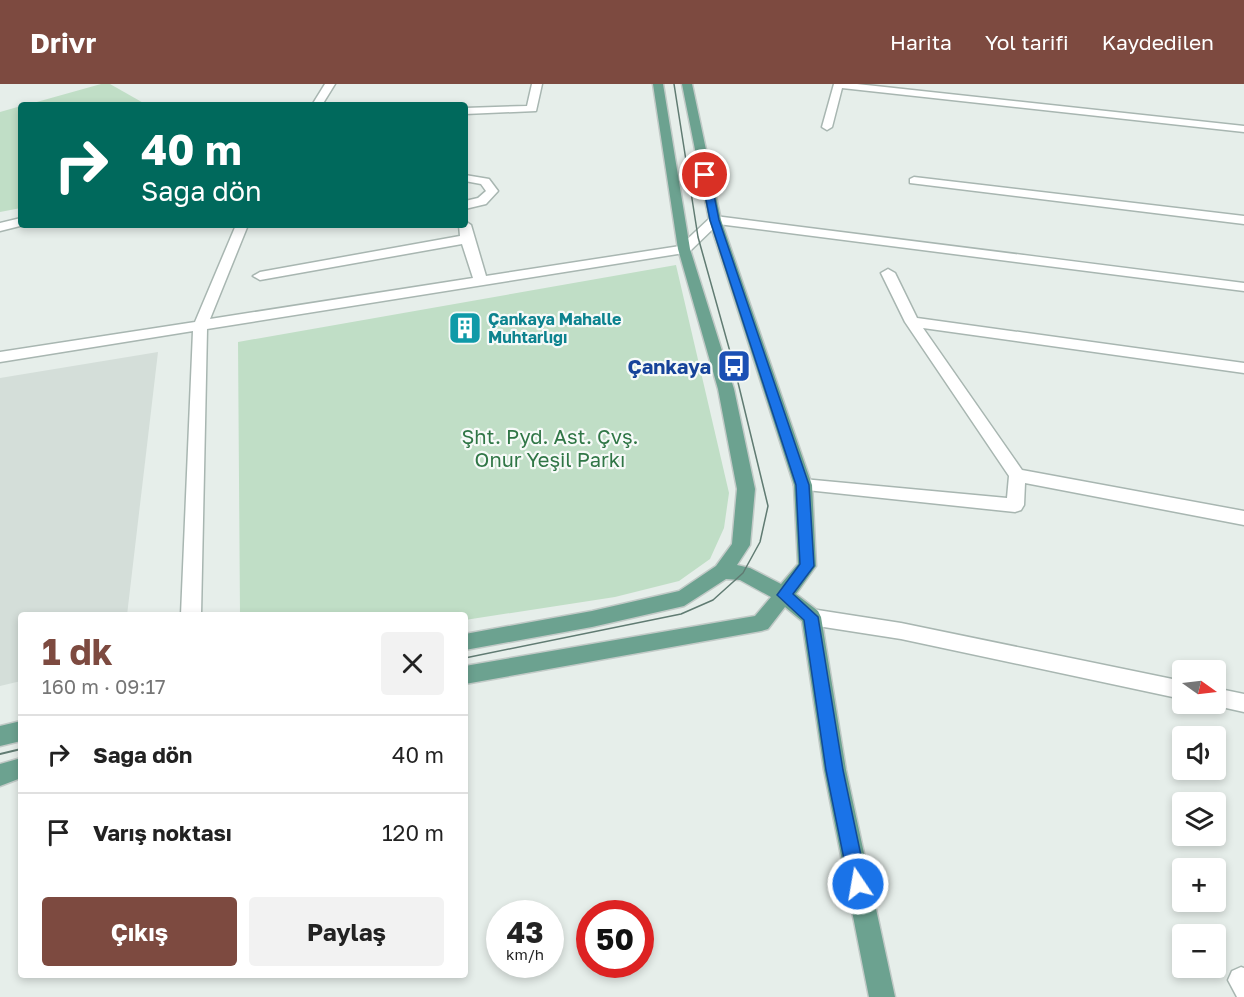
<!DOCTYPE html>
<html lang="tr">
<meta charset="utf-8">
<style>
:root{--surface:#fff;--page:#f2f2f2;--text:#222;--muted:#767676;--line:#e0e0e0;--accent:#7d4a40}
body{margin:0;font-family:"Golos Text",sans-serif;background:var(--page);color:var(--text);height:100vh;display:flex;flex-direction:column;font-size:22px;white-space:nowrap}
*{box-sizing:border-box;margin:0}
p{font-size:20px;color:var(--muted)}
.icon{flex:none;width:33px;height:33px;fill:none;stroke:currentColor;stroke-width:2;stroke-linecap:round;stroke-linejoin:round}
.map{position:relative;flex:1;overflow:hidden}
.drawer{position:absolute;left:18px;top:528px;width:450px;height:366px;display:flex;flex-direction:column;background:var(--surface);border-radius:6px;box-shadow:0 3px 9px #0003}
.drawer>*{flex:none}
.banner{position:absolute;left:18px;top:18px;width:450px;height:126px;border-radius:6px;box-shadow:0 3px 9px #0003;background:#00695c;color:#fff;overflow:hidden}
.needle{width:39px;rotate:104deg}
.buttons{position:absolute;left:1172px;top:576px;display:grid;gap:12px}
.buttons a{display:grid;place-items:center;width:54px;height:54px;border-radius:6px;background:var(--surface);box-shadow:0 3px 9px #0003;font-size:30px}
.speed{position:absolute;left:486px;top:816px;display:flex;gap:12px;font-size:30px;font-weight:700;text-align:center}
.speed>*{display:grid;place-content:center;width:78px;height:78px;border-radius:50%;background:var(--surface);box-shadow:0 3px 9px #0003;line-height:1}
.speed small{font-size:15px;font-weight:400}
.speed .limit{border:9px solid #d22;background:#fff;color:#111}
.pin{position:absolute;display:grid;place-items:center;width:51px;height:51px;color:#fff;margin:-26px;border:3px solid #fff;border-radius:50%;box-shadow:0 2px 6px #0007}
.me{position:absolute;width:66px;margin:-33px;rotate:348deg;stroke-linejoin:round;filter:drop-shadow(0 0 4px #0008)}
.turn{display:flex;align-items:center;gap:21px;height:126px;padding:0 24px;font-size:27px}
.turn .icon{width:78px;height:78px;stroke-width:2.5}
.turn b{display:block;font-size:42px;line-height:51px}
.round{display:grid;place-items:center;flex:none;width:63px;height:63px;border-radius:6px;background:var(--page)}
.head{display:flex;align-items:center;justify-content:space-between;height:102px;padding:0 24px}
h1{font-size:36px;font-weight:700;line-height:45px;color:var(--accent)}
.button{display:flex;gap:12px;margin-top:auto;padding:12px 24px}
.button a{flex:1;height:69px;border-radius:6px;background:var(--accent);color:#fff;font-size:24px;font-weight:700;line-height:69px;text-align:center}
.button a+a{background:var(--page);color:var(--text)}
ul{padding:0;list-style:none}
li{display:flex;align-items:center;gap:18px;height:78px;padding:0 24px;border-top:2px solid var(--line)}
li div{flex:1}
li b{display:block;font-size:22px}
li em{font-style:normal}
header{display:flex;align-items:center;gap:36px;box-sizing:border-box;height:84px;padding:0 30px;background:var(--accent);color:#fff}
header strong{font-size:28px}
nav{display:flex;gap:33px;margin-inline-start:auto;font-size:21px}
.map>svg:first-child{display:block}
.built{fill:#d4ded9}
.green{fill:#c0dec6}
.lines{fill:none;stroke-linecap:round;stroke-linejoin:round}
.minor-casing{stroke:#a8b6b1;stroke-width:3}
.major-casing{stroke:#c2cac7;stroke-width:3}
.minor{fill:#fff;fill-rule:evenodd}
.major{fill:#6ca290;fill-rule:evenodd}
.tram-far1{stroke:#607b72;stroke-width:1.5}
.tram{stroke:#607b72;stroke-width:2}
.route{fill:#1a73e8;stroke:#114b97;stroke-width:1.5}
.labels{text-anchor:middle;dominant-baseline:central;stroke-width:4.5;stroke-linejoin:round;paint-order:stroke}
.far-culture-label{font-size:16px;font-weight:bold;fill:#0d838f;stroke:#f6faf8;text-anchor:start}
.transit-label{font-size:20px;font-weight:bold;fill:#164399;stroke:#f6faf8;text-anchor:end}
.park-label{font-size:20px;fill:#307646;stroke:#f6faf8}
</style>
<header>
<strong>Drivr</strong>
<nav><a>Harita</a><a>Yol tarifi</a><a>Kaydedilen</a></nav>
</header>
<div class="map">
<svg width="1244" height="913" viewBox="0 0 1244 913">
<rect width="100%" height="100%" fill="#e6eeea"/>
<polygon class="built" points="158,268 127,531 21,531 21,597 0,602 0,294"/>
<g class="green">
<polygon points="101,0 110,0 147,21 26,21"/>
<polygon points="21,22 21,124 0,128 0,28"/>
<polygon points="676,181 729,409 724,444 710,475 679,497 615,513 465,536 465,531 240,531 238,258"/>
</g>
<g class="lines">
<g class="minor-casing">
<g id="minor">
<polygon points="325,0 335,0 322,21 312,21"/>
<polygon points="532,0 542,0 536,27 465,30 465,24 527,22"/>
<polygon points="834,0 857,0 1244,42 1244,48 842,4 832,43 827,46 822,43"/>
<polygon points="465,91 489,95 498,107 486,120 465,125 465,117 478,114 486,107 481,100 465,97"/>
<polygon points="914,93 1244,132 1244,140 910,99 910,95"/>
<polygon points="715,132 1244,199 1244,207 718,140 689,168 684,169 207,245 201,531 181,531 193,247 0,278 0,268 195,238 236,141 248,141 210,235 473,194 462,160 260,196 253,192 260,188 460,152 459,141 465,141 465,137 471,141 486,192 680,162 711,133"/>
<polygon points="21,134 21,141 24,141 0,147 0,139"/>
<polygon points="888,185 895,189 917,234 1244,279 1244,289 923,244 1022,386 1244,427 1244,441 1025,399 1024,421 1021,426 1015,428 797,405 794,401 797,397 803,395 1007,414 1009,392 905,238 881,189"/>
<polygon points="811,525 901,539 1182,597 1182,615 901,555 811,541 804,539 801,533 804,527"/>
<polygon points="1215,604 1244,610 1244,628 1208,620 1215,620"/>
<polygon points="1241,883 1244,884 1244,913 1237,913 1228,896 1232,887"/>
</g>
</g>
<g class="major-casing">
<g id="major">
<polygon points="653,0 663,0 690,165 734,305 755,405 750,461 737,481 750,484 781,500 798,480 794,401 709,136 682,0 692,0 721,136 812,401 816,482 796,510 818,527 821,533 846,686 895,913 869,913 824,686 802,537 785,523 768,545 761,547 465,600 465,582 755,532 771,513 740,496 726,495 684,522 592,543 465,566 465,550 592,527 679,507 716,482 732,460 737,405 718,305 678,165"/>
<polygon points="21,637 21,657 0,662 0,642"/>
<polygon points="21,674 21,694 0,702 0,680"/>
</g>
</g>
<use href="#minor" class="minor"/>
<use href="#major" class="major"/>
<polyline class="tram-far1" points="465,574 681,530 713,516 743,489 760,458 768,422 734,282 698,153 674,0"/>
<polyline class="tram" points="0,670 21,665"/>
</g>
<polygon class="route" points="705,88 710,91 719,136 809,401 814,482 793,510 818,533 843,686 867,800 865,806 858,809 852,806 849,800 826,686 804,536 777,511 800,480 796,401 710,136 701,91"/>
<defs>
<g id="building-square" transform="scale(1.725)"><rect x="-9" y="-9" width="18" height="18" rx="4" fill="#0f9aa8" stroke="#f6faf8"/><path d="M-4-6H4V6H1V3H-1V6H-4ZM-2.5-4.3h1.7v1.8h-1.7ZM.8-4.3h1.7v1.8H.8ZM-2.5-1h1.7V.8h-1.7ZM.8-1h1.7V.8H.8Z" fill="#fff"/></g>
<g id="bus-square" transform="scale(1.725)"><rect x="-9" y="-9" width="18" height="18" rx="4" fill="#1a4fb4" stroke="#f6faf8"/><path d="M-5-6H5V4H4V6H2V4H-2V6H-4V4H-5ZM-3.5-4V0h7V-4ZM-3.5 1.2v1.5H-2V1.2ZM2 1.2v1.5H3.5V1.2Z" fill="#fff"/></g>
</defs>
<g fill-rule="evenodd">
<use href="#building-square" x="465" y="244"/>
<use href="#bus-square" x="734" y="282"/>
</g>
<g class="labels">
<g class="far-culture-label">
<text x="488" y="235">Çankaya Mahalle<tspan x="488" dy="18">Muhtarlığı</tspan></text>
</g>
<g class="transit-label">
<text x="711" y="282">Çankaya</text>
</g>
<g class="park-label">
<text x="550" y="352">Şht. Pyd. Ast. Çvş.<tspan x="550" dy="23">Onur Yeşil Parkı</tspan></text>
</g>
</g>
</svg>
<div class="buttons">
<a><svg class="needle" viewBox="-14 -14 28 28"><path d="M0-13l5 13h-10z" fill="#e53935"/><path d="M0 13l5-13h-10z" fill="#767676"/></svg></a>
<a><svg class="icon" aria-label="sound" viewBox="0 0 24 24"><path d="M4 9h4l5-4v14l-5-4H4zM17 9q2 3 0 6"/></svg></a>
<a><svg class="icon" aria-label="layers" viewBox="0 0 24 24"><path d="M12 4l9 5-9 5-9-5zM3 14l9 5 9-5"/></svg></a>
<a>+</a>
<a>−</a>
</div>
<div class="speed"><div>43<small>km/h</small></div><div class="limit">50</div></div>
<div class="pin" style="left:705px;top:91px;background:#d93025"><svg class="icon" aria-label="arrive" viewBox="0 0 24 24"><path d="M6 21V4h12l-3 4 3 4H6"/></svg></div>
<svg class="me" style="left:858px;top:800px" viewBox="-20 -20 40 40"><circle r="17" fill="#1a73e8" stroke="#fff" stroke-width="3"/><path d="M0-11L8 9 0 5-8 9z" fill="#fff"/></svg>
<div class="banner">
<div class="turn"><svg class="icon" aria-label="right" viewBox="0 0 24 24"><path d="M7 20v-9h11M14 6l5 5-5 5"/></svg><div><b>40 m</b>Sağa dön</div></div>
</div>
<section class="drawer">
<div class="head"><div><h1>1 dk</h1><p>160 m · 09:17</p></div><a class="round"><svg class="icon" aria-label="close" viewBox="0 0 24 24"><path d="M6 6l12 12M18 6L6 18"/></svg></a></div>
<ul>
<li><svg class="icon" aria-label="right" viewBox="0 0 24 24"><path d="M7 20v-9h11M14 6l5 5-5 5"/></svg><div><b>Sağa dön</b></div><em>40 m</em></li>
<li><svg class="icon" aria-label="arrive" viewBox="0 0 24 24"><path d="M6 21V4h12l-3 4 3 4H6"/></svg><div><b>Varış noktası</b></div><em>120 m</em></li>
</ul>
<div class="button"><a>Çıkış</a><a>Paylaş</a></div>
</section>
</div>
